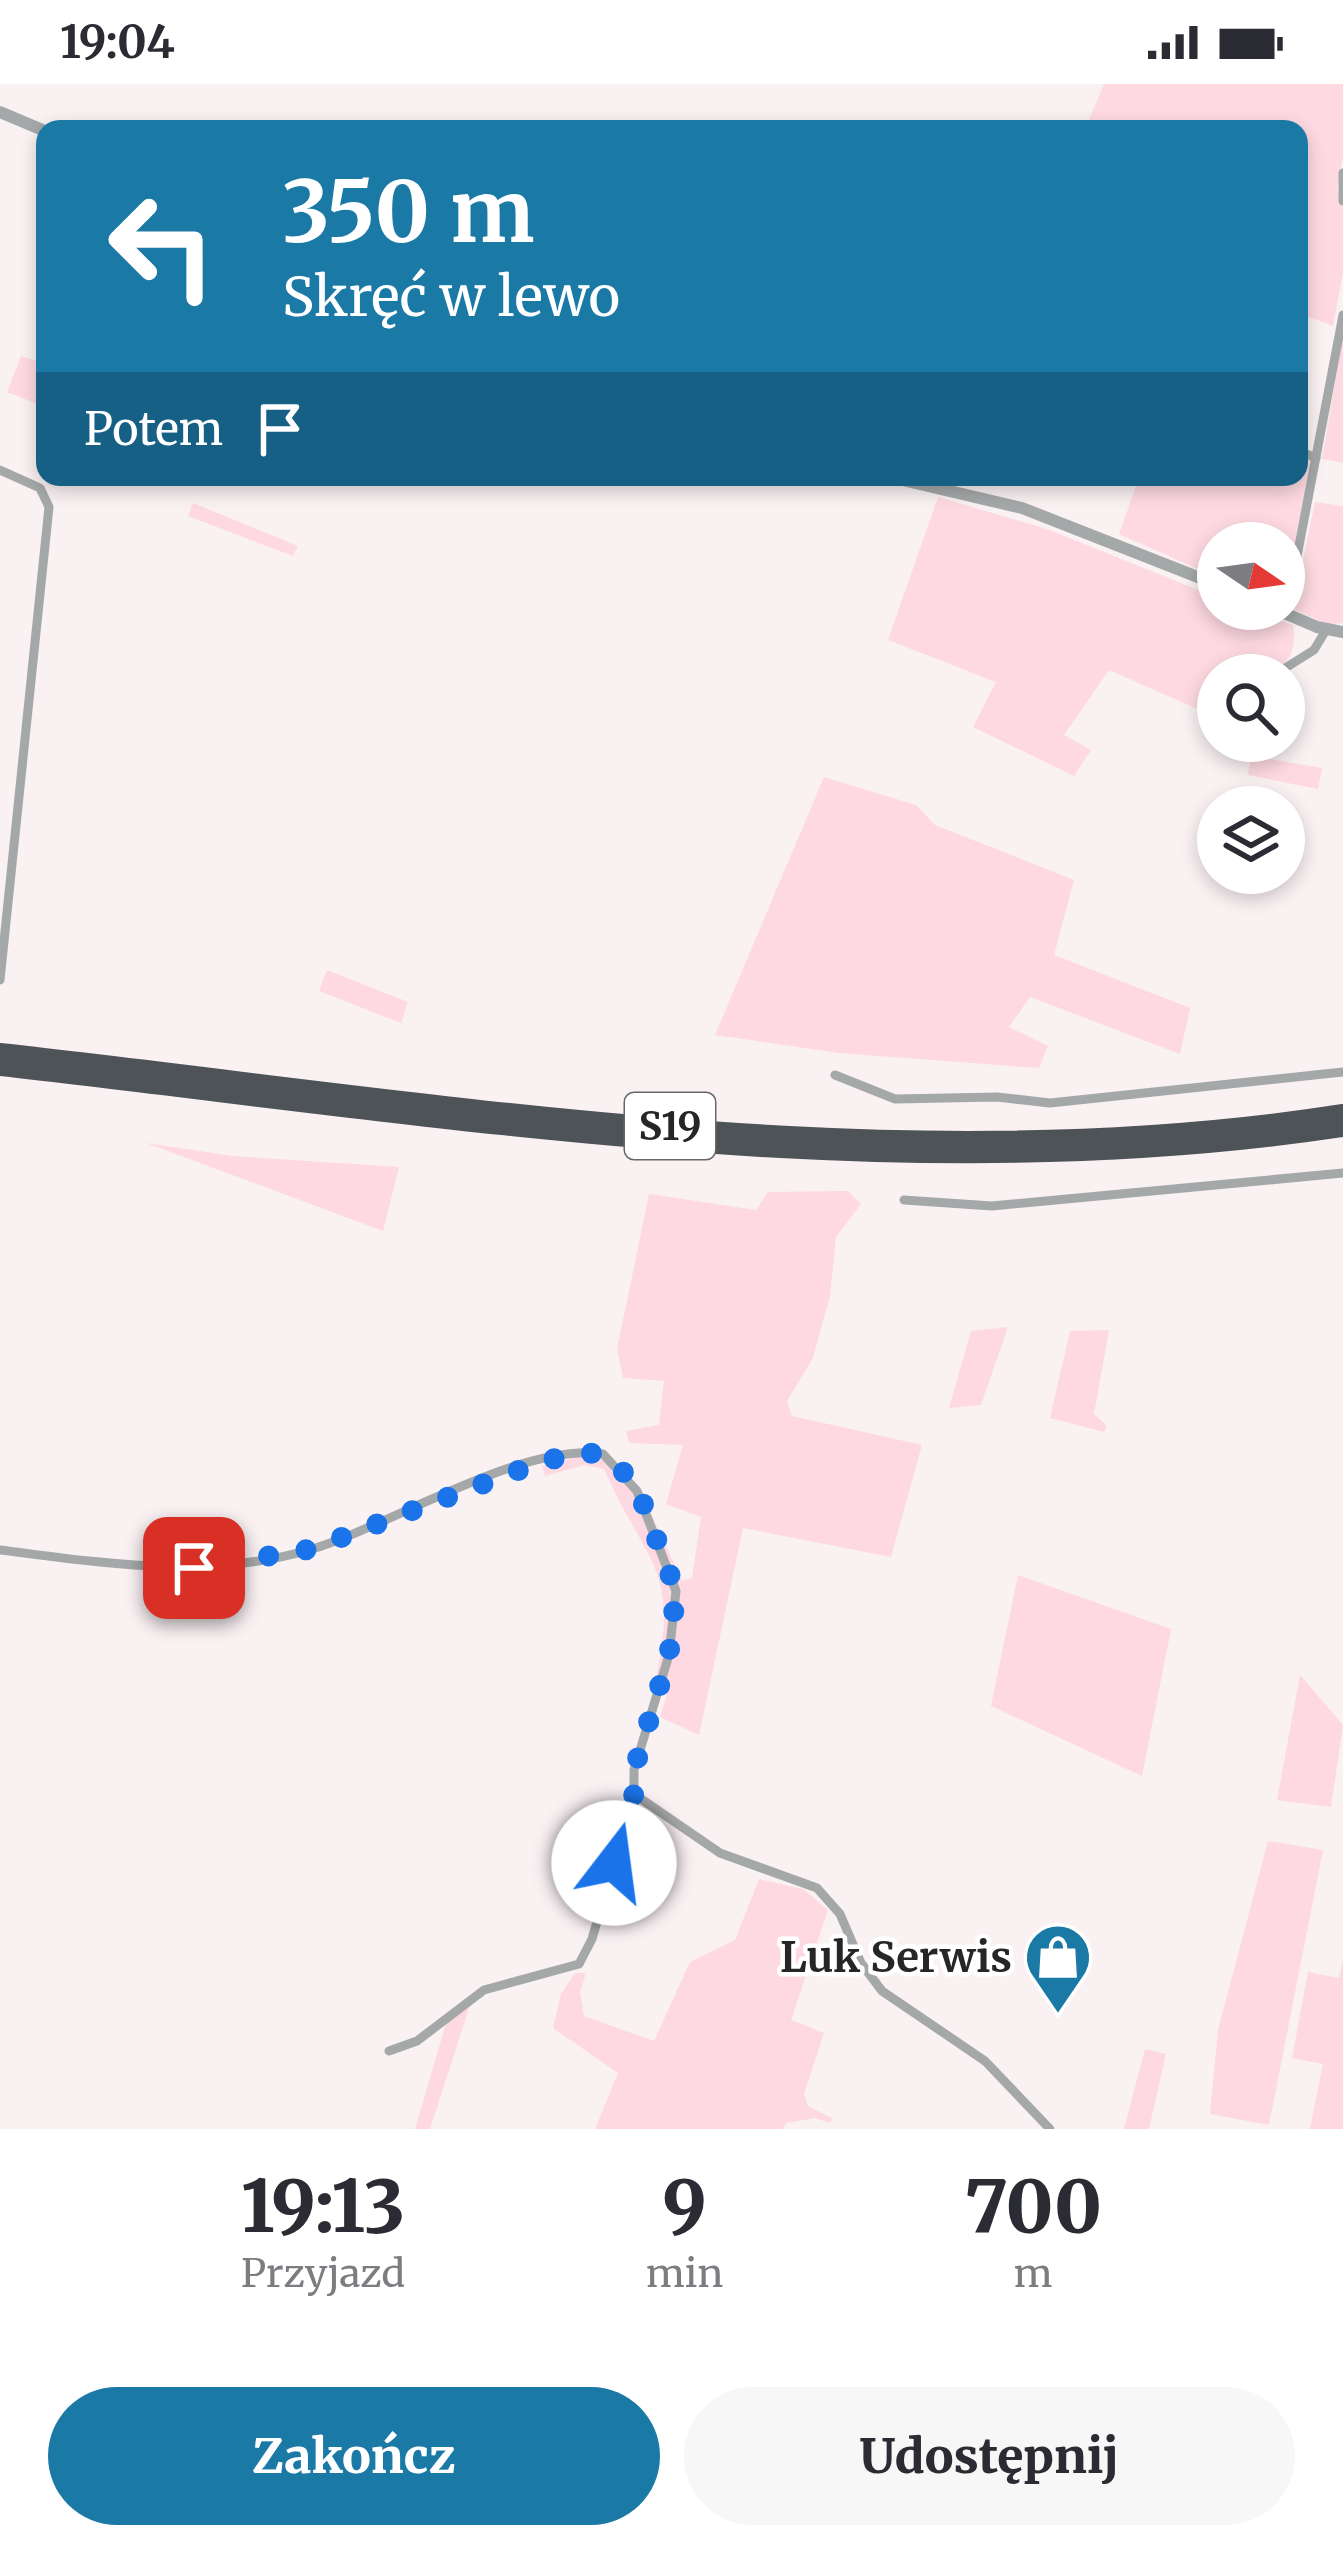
<!DOCTYPE html>
<html lang="pl">
<meta charset="utf-8">
<style>
:root{--surface:#fff;--page:#f7f7f7;--text:#2b2b33;--muted:#7c7c81;--accent:#1b79a6}
body{margin:0;font-family:Merriweather,serif;background:var(--page);color:var(--text);height:100vh;display:flex;flex-direction:column;font-size:45px;white-space:nowrap}
*{box-sizing:border-box;margin:0}
p{font-size:39px;color:var(--muted)}
.icon{flex:none;width:66px;height:66px;fill:none;stroke:currentColor;stroke-width:2;stroke-linecap:round;stroke-linejoin:round}
.map{position:relative;height:2045px;overflow:hidden}
.sheet{display:flex;flex-direction:column;background:var(--surface);flex:1}
.sheet>*{flex:none}
.guide{position:absolute;left:36px;top:36px;width:1272px;height:366px;border-radius:24px;box-shadow:0 6px 18px #0003;background:#1b79a6;color:#fff;overflow:hidden}
.needle{width:78px;rotate:103deg}
.fabs{position:absolute;left:1197px;top:438px;display:grid;gap:24px}
.fabs a{display:grid;place-items:center;width:108px;height:108px;border-radius:50%;background:var(--surface);box-shadow:0 6px 18px #0003;font-size:60px}
.pin{position:absolute;display:grid;place-items:center;width:102px;height:102px;color:#fff;margin:-51px;border-radius:24px;box-shadow:0 6px 18px #0006}
.me{position:absolute;width:132px;margin:-66px;rotate:15deg;stroke-linejoin:round;filter:drop-shadow(0 0 9px #0008)}
.turn{display:flex;align-items:center;gap:42px;height:252px;padding:0 48px;font-size:54px}
.turn .icon{width:156px;height:156px;stroke-width:2.5}
.turn b{display:block;font-size:84px;line-height:102px}
.then{display:flex;align-items:center;height:114px;padding:0 48px;background:#0003;gap:24px;font-size:45px}
.eta{display:flex;justify-content:space-evenly;align-items:center;height:204px;text-align:center}
.eta b{font-size:72px;font-weight:800;line-height:84px}
.cta{display:flex;gap:24px;margin-top:auto;padding:24px 48px}
.cta a{flex:1;height:138px;border-radius:72px;background:var(--accent);color:#fff;font-size:48px;font-weight:800;line-height:138px;text-align:center}
.cta a+a{background:var(--page);color:var(--text)}
.status{display:flex;justify-content:space-between;align-items:center;height:84px;padding:0 60px;background:var(--surface);direction:ltr}
.status svg{height:33px;fill:currentColor}
.map>svg:first-child{display:block}
.green{fill:#fed9e1}
.lines{fill:none;stroke-linecap:round;stroke-linejoin:round}
.minor{stroke:#a5a8a9;stroke-width:9}
.tertiary{stroke:#a5a8a9;stroke-width:12}
.motorway{stroke:#4d5357;stroke-width:18}
.route{stroke:#1a73e8;stroke-width:21;stroke-dasharray:0 37.8}
.labels{text-anchor:middle;dominant-baseline:central;stroke-width:9;stroke-linejoin:round;paint-order:stroke}
.shield{fill:#fff;stroke:#686667;stroke-width:3}
.shield-label{font-size:39px;font-weight:bold;fill:#282526}
.poi-label{font-size:42px;font-weight:bold;fill:#282526;stroke:#fff;text-anchor:end}
</style>
<div class="status"><b>19:04</b><svg viewBox="0 0 49 12"><path d="M0 12V9h3v3zM5 12V6h3v6zM10 12V3h3v9zM15 12V0h3v12zM26 1h20v11H26zM47 4h2v5h-2z"/></svg></div>
<div class="map">
<svg width="1343" height="2045" viewBox="0 0 1343 2045">
<rect width="100%" height="100%" fill="#faf1f3"/>
<g class="green">
<polygon points="1104,0 1343,0 1343,73 1337,105 1343,125 1343,188 1333,242 1299,229 1299,184 1306,168 1299,165 1299,45 1085,45"/>
<polygon points="1343,251 1343,379 1322,375"/>
<polygon points="45,256 45,323 7,308 21,272 37,277"/>
<polygon points="1299,371 1311,376 1284,515 1284,459 1218,459 1218,475 1209,490 1119,450 1138,397 1132,393 1299,393"/>
<path d="M 938,413 L 1047,445 L 1218,514 L 1218,525 L 1249,525 L 1293,541 C 1301,595 1255,591 1218,591 L 1218,634 L 1109,586 L 1064,651 L 1091,666 L 1074,692 L 973,643 L 996,598 L 888,556 Z"/>
<polygon points="1315,418 1343,422 1343,539 1329,541 1293,525"/>
<polygon points="193,419 298,462 293,472 188,432"/>
<polygon points="1251,672 1322,684 1318,705 1248,691"/>
<polygon points="824,693 916,721 935,741 1074,796 1054,871 1190,924 1180,970 1030,913 1009,943 1048,962 1039,984 839,969 715,951"/>
<polygon points="327,886 408,918 401,939 319,907"/>
<polygon points="146,1059 233,1072 399,1083 383,1147"/>
<path d="M 848,1107 L 861,1120 L 836,1153 L 830,1212 L 813,1274 L 787,1317 L 792,1332 L 922,1361 L 891,1473 L 743,1444 L 699,1651 L 660,1633 L 671,1597 L 653,1607 C 682,1484 649,1486 604,1385 L 585,1381 L 545,1392 L 542,1382 L 578,1373 L 604,1374 L 645,1417 L 682,1497 L 692,1494 L 701,1433 L 666,1420 L 683,1361 L 629,1359 L 626,1347 L 659,1341 L 664,1297 L 623,1294 L 617,1265 L 649,1110 L 756,1126 L 768,1108 Z"/>
<polygon points="1008,1243 981,1321 949,1324 971,1247"/>
<polygon points="1109,1246 1094,1330 1107,1342 1104,1348 1050,1334 1070,1247"/>
<polygon points="1018,1491 1171,1545 1142,1692 991,1622"/>
<polygon points="1300,1591 1343,1641 1331,1723 1277,1716"/>
<polygon points="1268,1757 1323,1766 1269,2041 1210,2030 1218,1946"/>
<polygon points="759,1795 803,1805 828,1826 791,1936 824,1949 804,2010 808,2022 832,2034 830,2039 815,2034 786,2039 783,2045 595,2045 618,1989 553,1944 561,1910 575,1889 586,1889 580,1908 584,1932 654,1957 690,1878 735,1856"/>
<polygon points="1343,1876 1343,2045 1310,2045 1323,1980 1292,1974 1308,1888 1339,1894"/>
<polygon points="470,1921 430,2045 415,2045 447,1936"/>
<polygon points="1145,1965 1166,1970 1149,2045 1124,2045"/>
</g>
<g class="lines">
<g class="minor">
<polyline points="1343,89 1343,117"/>
<polyline points="1299,367 1316,374"/>
<polyline points="0,386 40,404 49,423 0,896"/>
<polyline points="1286,530 1343,231"/>
<polyline points="1274,591 1314,566 1326,546"/>
<polyline points="835,991 895,1015 997,1013 1050,1019 1343,988"/>
<polyline points="904,1116 992,1122 1343,1089"/>
<path d="M 0,1466 C 104,1479 205,1496 309,1466 C 391,1442 521,1358 603,1370 L 637,1407 L 676,1507 L 669,1571 L 634,1686 L 634,1710 L 720,1769 L 817,1804 L 840,1830 L 861,1879 L 882,1907 L 985,1977 L 1050,2045"/>
<polyline points="389,1967 417,1957 484,1906 579,1880 592,1855 634,1710"/>
</g>
<g class="tertiary">
<polyline points="0,28 45,47"/>
<polyline points="890,393 1022,424 1218,501"/>
<polyline points="1275,525 1317,543 1343,548"/>
</g>
<g class="motorway">
<path d="M 0,968 C 445,1017 896,1099 1343,1029"/>
<path d="M 0,983 C 446,1033 895,1112 1343,1044"/>
</g>
</g>
<g class="lines">
<polyline class="route" points="194,1484 311,1465 546,1376 593,1369 622,1386 643,1419 676,1507 669,1571 634,1686 634,1710 614,1779"/>
</g>
<defs>
<g id="shop-pin" transform="scale(3.45)"><path d="M0 17L-7.5 6A9.5 9.5 0 1 1 7.5 6Z" fill="#1b79a6" stroke="#fff"/><path d="M-5-2.5h2.3a2.7 3.5 0 0 1 5.4 0H5L5.5 6h-11ZM-1.5-2.5h3a1.5 2.3 0 0 0-3 0Z" fill="#fff"/></g>
</defs>
<g fill-rule="evenodd">
<use href="#shop-pin" x="1058" y="1873"/>
</g>
<g class="labels">
<rect class="shield" x="625" y="1009" width="90" height="66" rx="9"/>
<g class="shield-label">
<text x="670" y="1042">S19</text>
</g>
<g class="poi-label">
<text x="1012" y="1873">Luk Serwis</text>
</g>
</g>
</svg>
<div class="fabs">
<a><svg class="needle" viewBox="-14 -14 28 28"><path d="M0-13l5 13h-10z" fill="#e53935"/><path d="M0 13l5-13h-10z" fill="#7c7c81"/></svg></a>
<a><svg class="icon" aria-label="search" viewBox="0 0 24 24"><circle cx="10" cy="10" r="6"/><path d="M15 15l6 6"/></svg></a>
<a><svg class="icon" aria-label="layers" viewBox="0 0 24 24"><path d="M12 4l9 5-9 5-9-5zM3 14l9 5 9-5"/></svg></a>
</div>
<div class="pin" style="left:194px;top:1484px;background:#d93025"><svg class="icon" aria-label="arrive" viewBox="0 0 24 24"><path d="M6 21V4h12l-3 4 3 4H6"/></svg></div>
<svg class="me" style="left:614px;top:1779px" viewBox="-20 -20 40 40"><circle r="19" fill="#fff"/><path d="M0-13L10 11 0 6-10 11z" fill="#1a73e8"/></svg>
<div class="guide">
<div class="turn"><svg class="icon" aria-label="left" viewBox="0 0 24 24"><path d="M17 20v-9H6M10 6l-5 5 5 5"/></svg><div><b>350 m</b>Skręć w lewo</div></div>
<div class="then">Potem<svg class="icon" aria-label="arrive" viewBox="0 0 24 24"><path d="M6 21V4h12l-3 4 3 4H6"/></svg></div>
</div>
</div>
<section class="sheet">
<div class="eta">
<div><b>19:13</b><p>Przyjazd</p></div>
<div><b>9</b><p>min</p></div>
<div><b>700</b><p>m</p></div>
</div>
<div class="cta"><a>Zakończ</a><a>Udostępnij</a></div>
</section>
